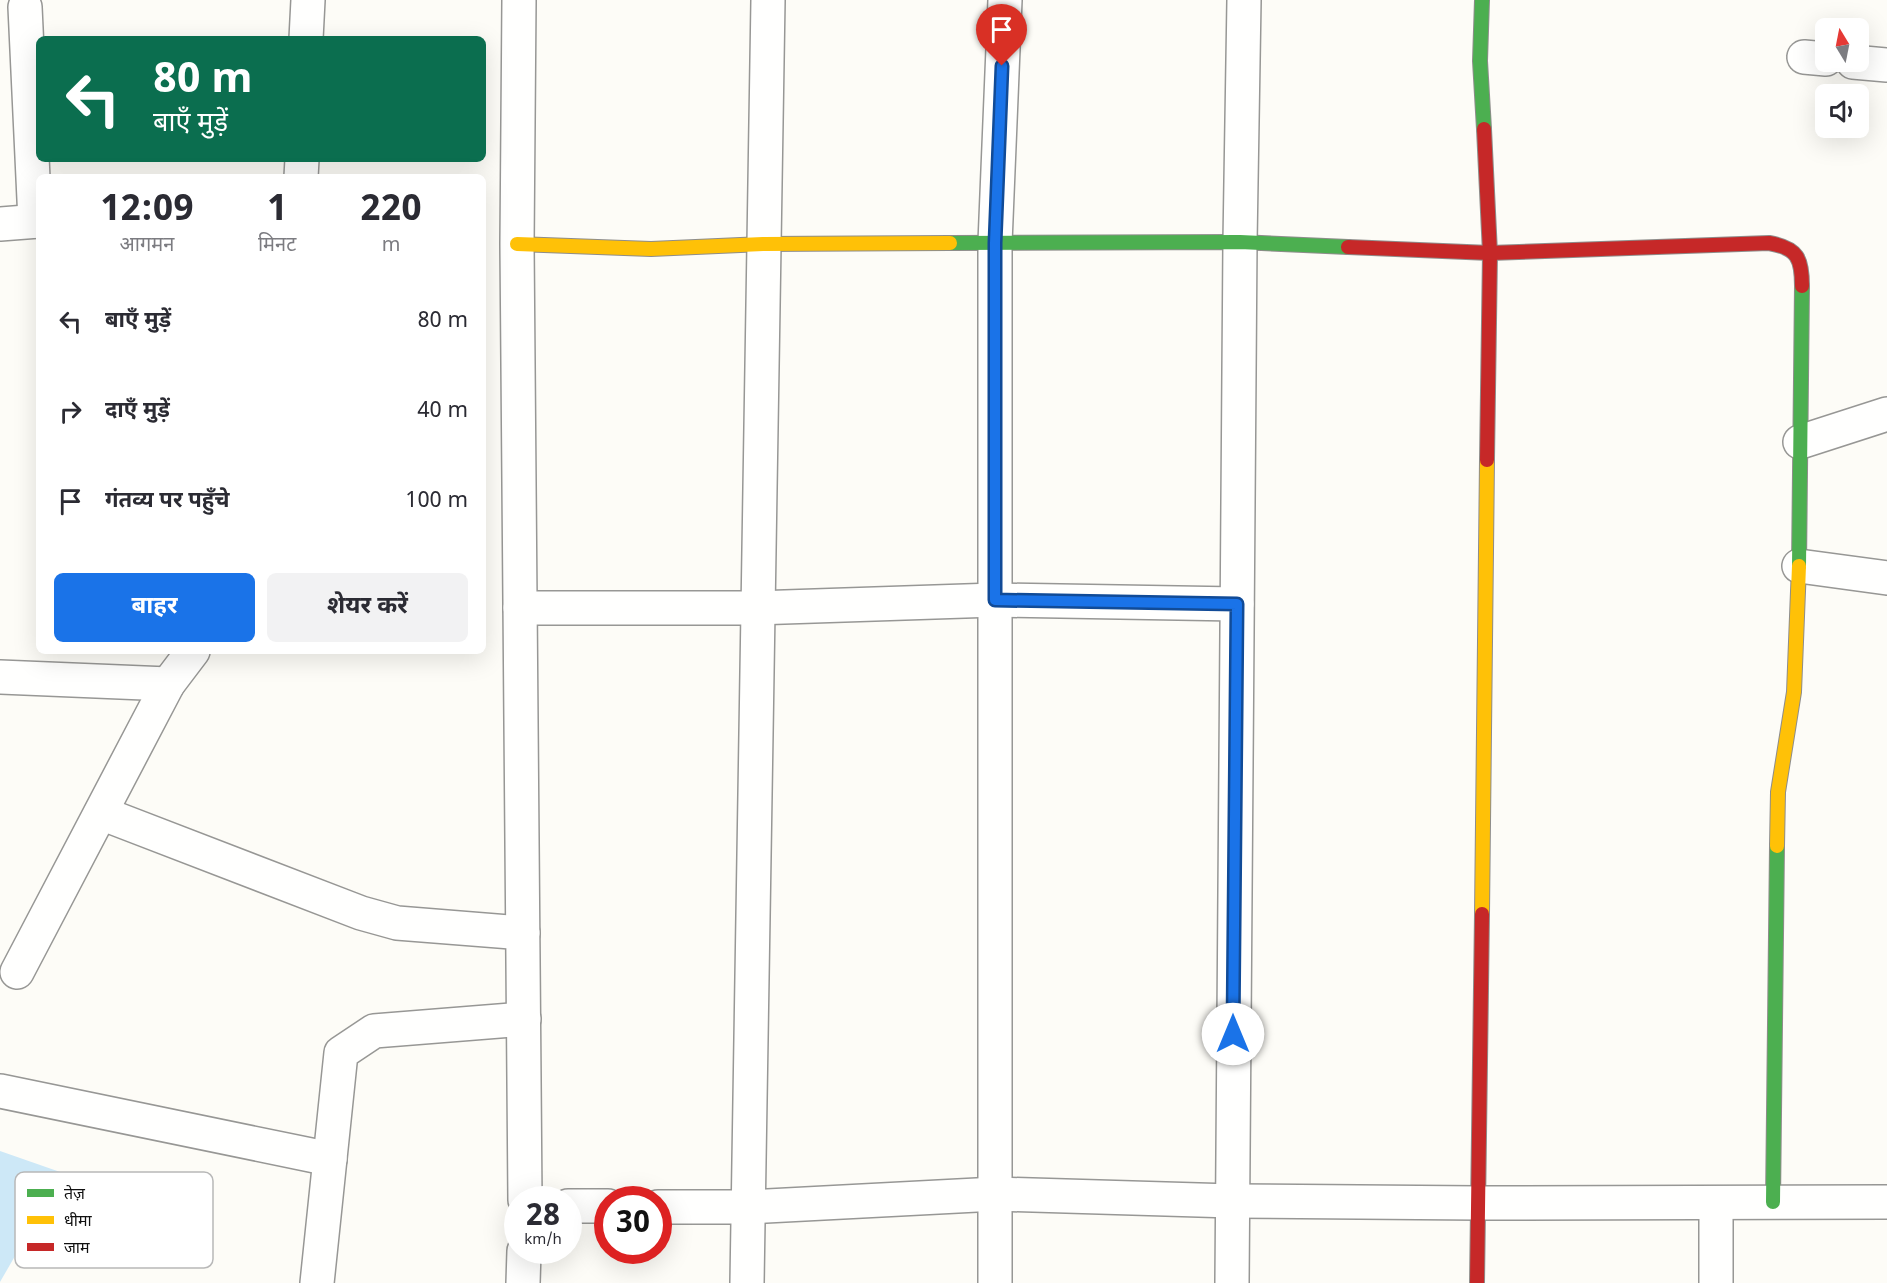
<!DOCTYPE html>
<html lang="hi">
<meta charset="utf-8">
<style>
:root{--surface:#fff;--page:#f2f2f3;--text:#2b2b33;--muted:#7c7c81;--accent:#1a73e8}
body{margin:0;font-family:Georgia,"Noto Sans Devanagari",serif;background:var(--page);color:var(--text);height:100vh;display:flex;flex-direction:column;font-size:22px;white-space:nowrap}
*{box-sizing:border-box;margin:0}
p{font-size:20px;color:var(--muted)}
.icon{flex:none;width:33px;height:33px;fill:none;stroke:currentColor;stroke-width:2;stroke-linecap:round;stroke-linejoin:round}
.map{position:relative;flex:1;overflow:hidden}
.details{position:absolute;left:36px;top:174px;width:450px;height:480px;display:flex;flex-direction:column;background:var(--surface);border-radius:9px;box-shadow:0 6px 24px #0002}
.details>*{flex:none}
.top-card{position:absolute;left:36px;top:36px;width:450px;height:126px;border-radius:9px;box-shadow:0 6px 24px #0002;background:#0b6e4f;color:#fff;overflow:hidden}
.needle{width:39px;rotate:350deg}
.buttons{position:absolute;left:1815px;top:18px;display:grid;gap:12px}
.buttons a{display:grid;place-items:center;width:54px;height:54px;border-radius:9px;background:var(--surface);box-shadow:0 6px 24px #0002;font-size:30px}
.speed{position:absolute;left:504px;top:1186px;display:flex;gap:12px;font-size:30px;font-weight:700;text-align:center}
.speed>*{display:grid;place-content:center;width:78px;height:78px;border-radius:50%;background:var(--surface);box-shadow:0 6px 24px #0002;line-height:1}
.speed small{font-size:15px;font-weight:400}
.speed .limit{border:9px solid #d22;background:#fff;color:#111}
.pin{position:absolute;display:grid;place-items:center;width:51px;height:51px;color:#fff;margin:-62px -26px;border-radius:50% 50% 50% 0;rotate:-45deg;box-shadow:0 0 6px #0007}
.pin .icon{rotate:45deg}
.me{position:absolute;width:66px;margin:-33px;rotate:0deg;stroke-linejoin:round;filter:drop-shadow(0 0 4px #0008)}
.turn{display:flex;align-items:center;gap:21px;height:126px;padding:0 18px;font-size:27px}
.turn .icon{width:78px;height:78px;stroke-width:2.5}
.turn b{display:block;font-size:42px;line-height:51px}
.eta{display:flex;justify-content:space-evenly;align-items:center;height:102px;text-align:center}
.eta b{font-size:36px;font-weight:700;line-height:42px}
.button{display:flex;gap:12px;margin-top:auto;padding:12px 18px}
.button a{flex:1;height:69px;border-radius:9px;background:var(--accent);color:#fff;font-size:24px;font-weight:700;line-height:69px;text-align:center}
.button a+a{background:var(--page);color:var(--text)}
ul{padding:0;list-style:none}
li{display:flex;align-items:center;gap:18px;height:90px;padding:0 18px}
li div{flex:1}
li b{display:block;font-size:22px}
li em{font-style:normal}
.map>svg:first-child{display:block}
.water{fill:#cde8f7}
.lines{fill:none;stroke-linecap:round;stroke-linejoin:round}
.street-casing{stroke:#979795;stroke-width:36}
.fast-casing{stroke:#8e8d8b;stroke-width:16}
.slow-casing{stroke:#8e8d8b;stroke-width:16}
.jam-casing{stroke:#8e8d8b;stroke-width:16}
.street{stroke:#fffffe;stroke-width:33}
.fast{stroke:#4caf50;stroke-width:14}
.slow{stroke:#ffc107;stroke-width:14}
.jam{stroke:#c62828;stroke-width:14}
.route-casing{stroke:#114b97;stroke-width:15}
.route{stroke:#1a73e8;stroke-width:10}
.key{fill:#fff;stroke:#b8b8b8;stroke-width:1.5}
.key-label{font-size:16px;fill:#111}
</style>
<div class="map">
<svg width="1887" height="1283" viewBox="0 0 1887 1283">
<rect width="100%" height="100%" fill="#fdfcf7"/>
<polygon class="water" points="0,1151 63,1173 0,1282"/>
<g class="lines">
<g class="street-casing">
<g id="street">
<polyline points="519,0 517,244 525,1200"/>
<polyline points="25,7 35,221"/>
<polyline points="306,39 308,0"/>
<polyline points="1804,57 1826,59"/>
<polyline points="1853,62 1887,65"/>
<polyline points="301,177 302,159"/>
<polyline points="0,224 39,221"/>
<polyline points="1800,442 1887,414"/>
<polyline points="1799,566 1887,578"/>
<polyline points="520,608 757,608 995,600 1237,604"/>
<polyline points="0,677 168,684"/>
<polyline points="101,813 361,913 397,923 523,933"/>
<polyline points="17,972 168,684 193,651"/>
<polyline points="0,1091 330,1159"/>
<polyline points="568,1206 608,1206"/>
<polyline points="658,1207 747,1207 996,1194 1232,1201 1478,1203 1887,1202"/>
<polyline points="317,1283 341,1053 374,1031 524,1019"/>
<polyline points="523,1283 524,1251"/>
<polyline points="747,1283 768,0"/>
<polyline points="995,1283 995,243 1005,0"/>
<polyline points="1232,1283 1240,242 1244,0"/>
<polyline points="1716,1283 1716,1203"/>
</g>
</g>
<g class="fast-casing">
<g id="fast">
<polyline points="1482,0 1480,61 1484,129"/>
<polyline points="950,243 1240,242 1348,247"/>
<polyline points="1799,566 1802,286"/>
<polyline points="1773,1202 1777,846"/>
</g>
</g>
<g class="slow-casing">
<g id="slow">
<polyline points="517,244 651,249 763,244 950,243"/>
<polyline points="1777,846 1778,792 1794,692 1799,566"/>
<polyline points="1482,914 1487,460"/>
</g>
</g>
<g class="jam-casing">
<g id="jam">
<polyline points="1484,129 1490,253 1487,460"/>
<path d="M 1348,247 L 1490,253 L 1769,243 C 1798,248 1802,259 1802,286"/>
<polyline points="1477,1283 1482,914"/>
</g>
</g>
<use href="#street" class="street"/>
<use href="#fast" class="fast"/>
<use href="#slow" class="slow"/>
<use href="#jam" class="jam"/>
</g>
<g class="lines">
<g class="route-casing">
<polyline id="route" points="1002,66 995,243 995,600 1237,604 1233,1034"/>
</g>
<use href="#route" class="route"/>
</g>
<rect x="15" y="1172" width="198" height="96" rx="9" class="key"/>
<rect x="27" y="1189" width="27" height="8" fill="#4caf50"/>
<rect x="27" y="1216" width="27" height="8" fill="#ffc107"/>
<rect x="27" y="1243" width="27" height="8" fill="#c62828"/>
<g class="key-label">
<text x="64" y="1199">तेज़</text>
<text x="64" y="1226">धीमा</text>
<text x="64" y="1253">जाम</text>
</g>
</svg>
<div class="buttons">
<a><svg class="needle" viewBox="-14 -14 28 28"><path d="M0-13l5 13h-10z" fill="#e53935"/><path d="M0 13l5-13h-10z" fill="#7c7c81"/></svg></a>
<a><svg class="icon" aria-label="sound" viewBox="0 0 24 24"><path d="M4 9h4l5-4v14l-5-4H4zM17 9q2 3 0 6"/></svg></a>
</div>
<div class="speed"><div>28<small>km/h</small></div><div class="limit">30</div></div>
<div class="pin" style="left:1002px;top:66px;background:#d93025"><svg class="icon" aria-label="arrive" viewBox="0 0 24 24"><path d="M6 21V4h12l-3 4 3 4H6"/></svg></div>
<svg class="me" style="left:1233px;top:1034px" viewBox="-20 -20 40 40"><circle r="19" fill="#fff"/><path d="M0-13L10 11 0 6-10 11z" fill="#1a73e8"/></svg>
<div class="top-card">
<div class="turn"><svg class="icon" aria-label="left" viewBox="0 0 24 24"><path d="M17 20v-9H6M10 6l-5 5 5 5"/></svg><div><b>80 m</b>बाएँ मुड़ें</div></div>
</div>
<section class="details">
<div class="eta">
<div><b>12:09</b><p>आगमन</p></div>
<div><b>1</b><p>मिनट</p></div>
<div><b>220</b><p>m</p></div>
</div>
<ul>
<li><svg class="icon" aria-label="left" viewBox="0 0 24 24"><path d="M17 20v-9H6M10 6l-5 5 5 5"/></svg><div><b>बाएँ मुड़ें</b></div><em>80 m</em></li>
<li><svg class="icon" aria-label="right" viewBox="0 0 24 24"><path d="M7 20v-9h11M14 6l5 5-5 5"/></svg><div><b>दाएँ मुड़ें</b></div><em>40 m</em></li>
<li><svg class="icon" aria-label="arrive" viewBox="0 0 24 24"><path d="M6 21V4h12l-3 4 3 4H6"/></svg><div><b>गंतव्य पर पहुँचे</b></div><em>100 m</em></li>
</ul>
<div class="button"><a>बाहर</a><a>शेयर करें</a></div>
</section>
</div>
